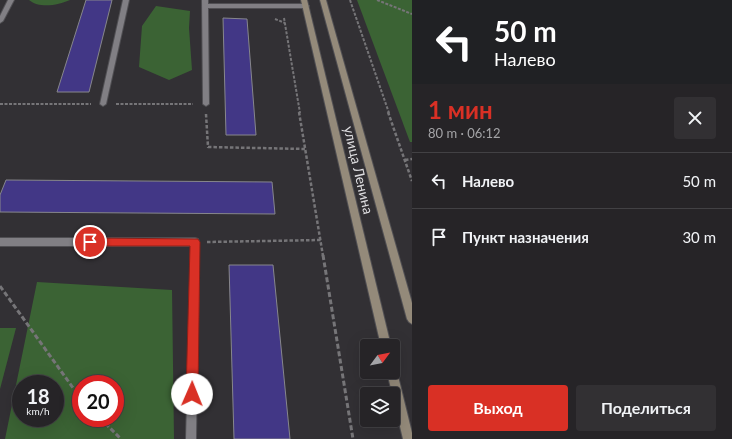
<!DOCTYPE html>
<html lang="ru">
<meta charset="utf-8">
<style>
:root{--surface:#262427;--page:#323033;--text:#f1f3f6;--muted:#a4a4a7;--line:#424144;--accent:#d93025}
body{margin:0;font-family:Lato,sans-serif;background:var(--page);color:var(--text);height:100vh;display:flex;flex-direction:column;font-size:15px;white-space:nowrap}
*{box-sizing:border-box;margin:0}
p{font-size:13px;color:var(--muted)}
.icon{flex:none;width:22px;height:22px;fill:none;stroke:currentColor;stroke-width:2;stroke-linecap:round;stroke-linejoin:round}
.map{position:relative;flex:1;overflow:hidden}
.details{display:flex;flex-direction:column;background:var(--surface);width:320px}
.details>*{flex:none}
.hud{background:#202124;color:#fff;overflow:hidden}
.needle{width:26px;rotate:58deg}
.fabs{position:absolute;left:360px;top:339px;display:grid;gap:8px}
.fabs a{display:grid;place-items:center;width:40px;height:40px;border-radius:4px;background:var(--surface);box-shadow:0 4px 16px #0002,0 0 0 1px var(--line);font-size:20px}
.speed{position:absolute;left:12px;top:375px;display:flex;gap:8px;font-size:20px;font-weight:700;text-align:center}
.speed>*{display:grid;place-content:center;width:52px;height:52px;border-radius:50%;background:var(--surface);box-shadow:0 4px 16px #0002,0 0 0 1px var(--line);line-height:1}
.speed small{font-size:10px;font-weight:400}
.speed .limit{border:6px solid #d22;background:#fff;color:#111}
.pin{position:absolute;display:grid;place-items:center;width:34px;height:34px;color:#fff;margin:-17px;border:2px solid #fff;border-radius:50%;box-shadow:0 1px 4px #0007}
.me{position:absolute;width:44px;margin:-22px;rotate:1deg;stroke-linejoin:round;filter:drop-shadow(0 0 3px #0008)}
.turn{display:flex;align-items:center;gap:14px;height:84px;padding:0 16px;font-size:18px}
.turn .icon{width:52px;height:52px;stroke-width:2.5}
.turn b{display:block;font-size:28px;line-height:34px}
.round{display:grid;place-items:center;flex:none;width:42px;height:42px;border-radius:4px;background:var(--page)}
.headline{display:flex;align-items:center;justify-content:space-between;height:68px;padding:0 16px}
h1{font-size:24px;font-weight:700;line-height:30px;color:var(--accent)}
.action{display:flex;gap:8px;margin-top:auto;padding:8px 16px}
.action a{flex:1;height:46px;border-radius:4px;background:var(--accent);color:#fff;font-size:16px;font-weight:700;line-height:46px;text-align:center}
.action a+a{background:var(--page);color:var(--text)}
ul{padding:0;list-style:none}
li{display:flex;align-items:center;gap:12px;height:56px;padding:0 16px;border-top:1px solid var(--line)}
li div{flex:1}
li b{display:block;font-size:15px}
li em{font-style:normal}
main{display:flex;flex:1;min-height:0}
.map>svg:first-child{display:block}
.green{fill:#3b6334;fill-rule:evenodd}
.building{fill:#423786;stroke:#87878c}
.lines{fill:none;stroke-linecap:round;stroke-linejoin:round}
.service-casing{stroke:#504f53;stroke-width:2}
.secondary-casing{stroke:#504f53;stroke-width:2}
.path-far2{stroke:#767578;stroke-width:2;stroke-dasharray:3 1.5;stroke-linecap:butt}
.path-far1{stroke:#767578;stroke-width:2.5;stroke-dasharray:3.5 2;stroke-linecap:butt}
.path{stroke:#767578;stroke-width:3;stroke-dasharray:5 2.5;stroke-linecap:butt}
.service{fill:#817f84;fill-rule:evenodd}
.secondary{fill:#948a7a;fill-rule:evenodd}
.route{fill:#d93025;stroke:#8d1f18}
.labels{text-anchor:middle;dominant-baseline:central;stroke-width:4;stroke-linejoin:round;paint-order:stroke}
.street-label{font-size:14px;fill:#dddcdf;stroke:#323034}
</style>
<main>
<div class="map">
<svg width="412" height="439" viewBox="0 0 412 439">
<rect width="100%" height="100%" fill="#323034"/>
<g class="green">
<path d="M 29,0 L 70,0 C 58,5 40,9 29,0 Z"/>
<polygon points="357,0 412,0 412,142 410,142"/>
<polygon points="156,6 190,11 189,28 192,70 169,80 139,67 142,26"/>
<path d="M 37,282 L 172,290 L 174,439 L 5,439 ZM 21,384 L 55,384 L 55,418 L 21,418 ZM 81,384 L 115,384 L 115,418 L 81,418 Z"/>
<polygon points="0,328 16,328 0,389"/>
</g>
<g class="building">
<polygon points="86,0 112,0 89,92 57,92"/>
<polygon points="223,18 247,19 256,135 226,135"/>
<polygon points="6,180 272,182 275,214 0,212 0,195"/>
<polygon points="229,265 273,265 290,439 234,439"/>
</g>
<g class="lines">
<g class="service-casing">
<g id="service">
<polygon points="8,0 14,0 3,21 0,23 0,16"/>
<polygon points="123,0 129,0 106,104 103,106 100,104"/>
<polygon points="202,0 208,0 208,4 306,4 309,6 306,8 208,8 209,104 206,106 203,104"/>
<polygon points="0,238 195,238 198,239 199,242 196,439 186,439 191,246 0,246"/>
</g>
</g>
<g class="secondary-casing">
<g id="secondary">
<polygon points="301,0 307,0 391,346 381,346"/>
<polygon points="320,0 326,0 412,303 412,324 409,322 407,319"/>
<polygon points="393,367 396,368 397,372 412,433 412,439 403,439 387,372 393,372"/>
</g>
</g>
<g class="path-far2">
<polyline points="350,0 389,113"/>
<polyline points="377,0 412,14"/>
<polyline points="284,18 300,113"/>
<polyline points="275,19 285,23"/>
<polyline points="0,104 91,104"/>
<polyline points="116,104 193,104"/>
</g>
<g class="path-far1">
<polyline points="299,112 323,256"/>
<polyline points="388,112 412,181"/>
<polyline points="206,114 208,147 306,149"/>
<polyline points="405,160 412,159"/>
<polyline points="207,242 321,240"/>
</g>
<g class="path">
<polyline points="323,255 353,439"/>
<polyline points="0,286 81,399"/>
<polyline points="100,418 121,439"/>
</g>
<use href="#service" class="service"/>
<use href="#secondary" class="secondary"/>
</g>
<polygon class="route" points="90,238 198,239 200,242 198,394 196,398 192,399 188,398 186,394 190,246 90,246 87,245 85,242 87,239"/>
<g class="labels">
<g class="street-label">
<text transform="translate(359 170) rotate(77)">улица Ленина</text>
</g>
</g>
</svg>
<div class="fabs">
<a><svg class="needle" viewBox="-14 -14 28 28"><path d="M0-13l5 13h-10z" fill="#e53935"/><path d="M0 13l5-13h-10z" fill="#a4a4a7"/></svg></a>
<a><svg class="icon" aria-label="layers" viewBox="0 0 24 24"><path d="M12 4l9 5-9 5-9-5zM3 14l9 5 9-5"/></svg></a>
</div>
<div class="speed"><div>18<small>km/h</small></div><div class="limit">20</div></div>
<div class="pin" style="left:90px;top:242px;background:#d93025"><svg class="icon" aria-label="arrive" viewBox="0 0 24 24"><path d="M6 21V4h12l-3 4 3 4H6"/></svg></div>
<svg class="me" style="left:192px;top:394px" viewBox="-20 -20 40 40"><circle r="19" fill="#fff"/><path d="M0-13L10 11 0 6-10 11z" fill="#d93025"/></svg>
</div>
<section class="details">
<div class="hud">
<div class="turn"><svg class="icon" aria-label="left" viewBox="0 0 24 24"><path d="M17 20v-9H6M10 6l-5 5 5 5"/></svg><div><b>50 m</b>Налево</div></div>
</div>
<div class="headline"><div><h1>1 мин</h1><p>80 m · 06:12</p></div><a class="round"><svg class="icon" aria-label="close" viewBox="0 0 24 24"><path d="M6 6l12 12M18 6L6 18"/></svg></a></div>
<ul>
<li><svg class="icon" aria-label="left" viewBox="0 0 24 24"><path d="M17 20v-9H6M10 6l-5 5 5 5"/></svg><div><b>Налево</b></div><em>50 m</em></li>
<li><svg class="icon" aria-label="arrive" viewBox="0 0 24 24"><path d="M6 21V4h12l-3 4 3 4H6"/></svg><div><b>Пункт назначения</b></div><em>30 m</em></li>
</ul>
<div class="action"><a>Выход</a><a>Поделиться</a></div>
</section>
</main>
